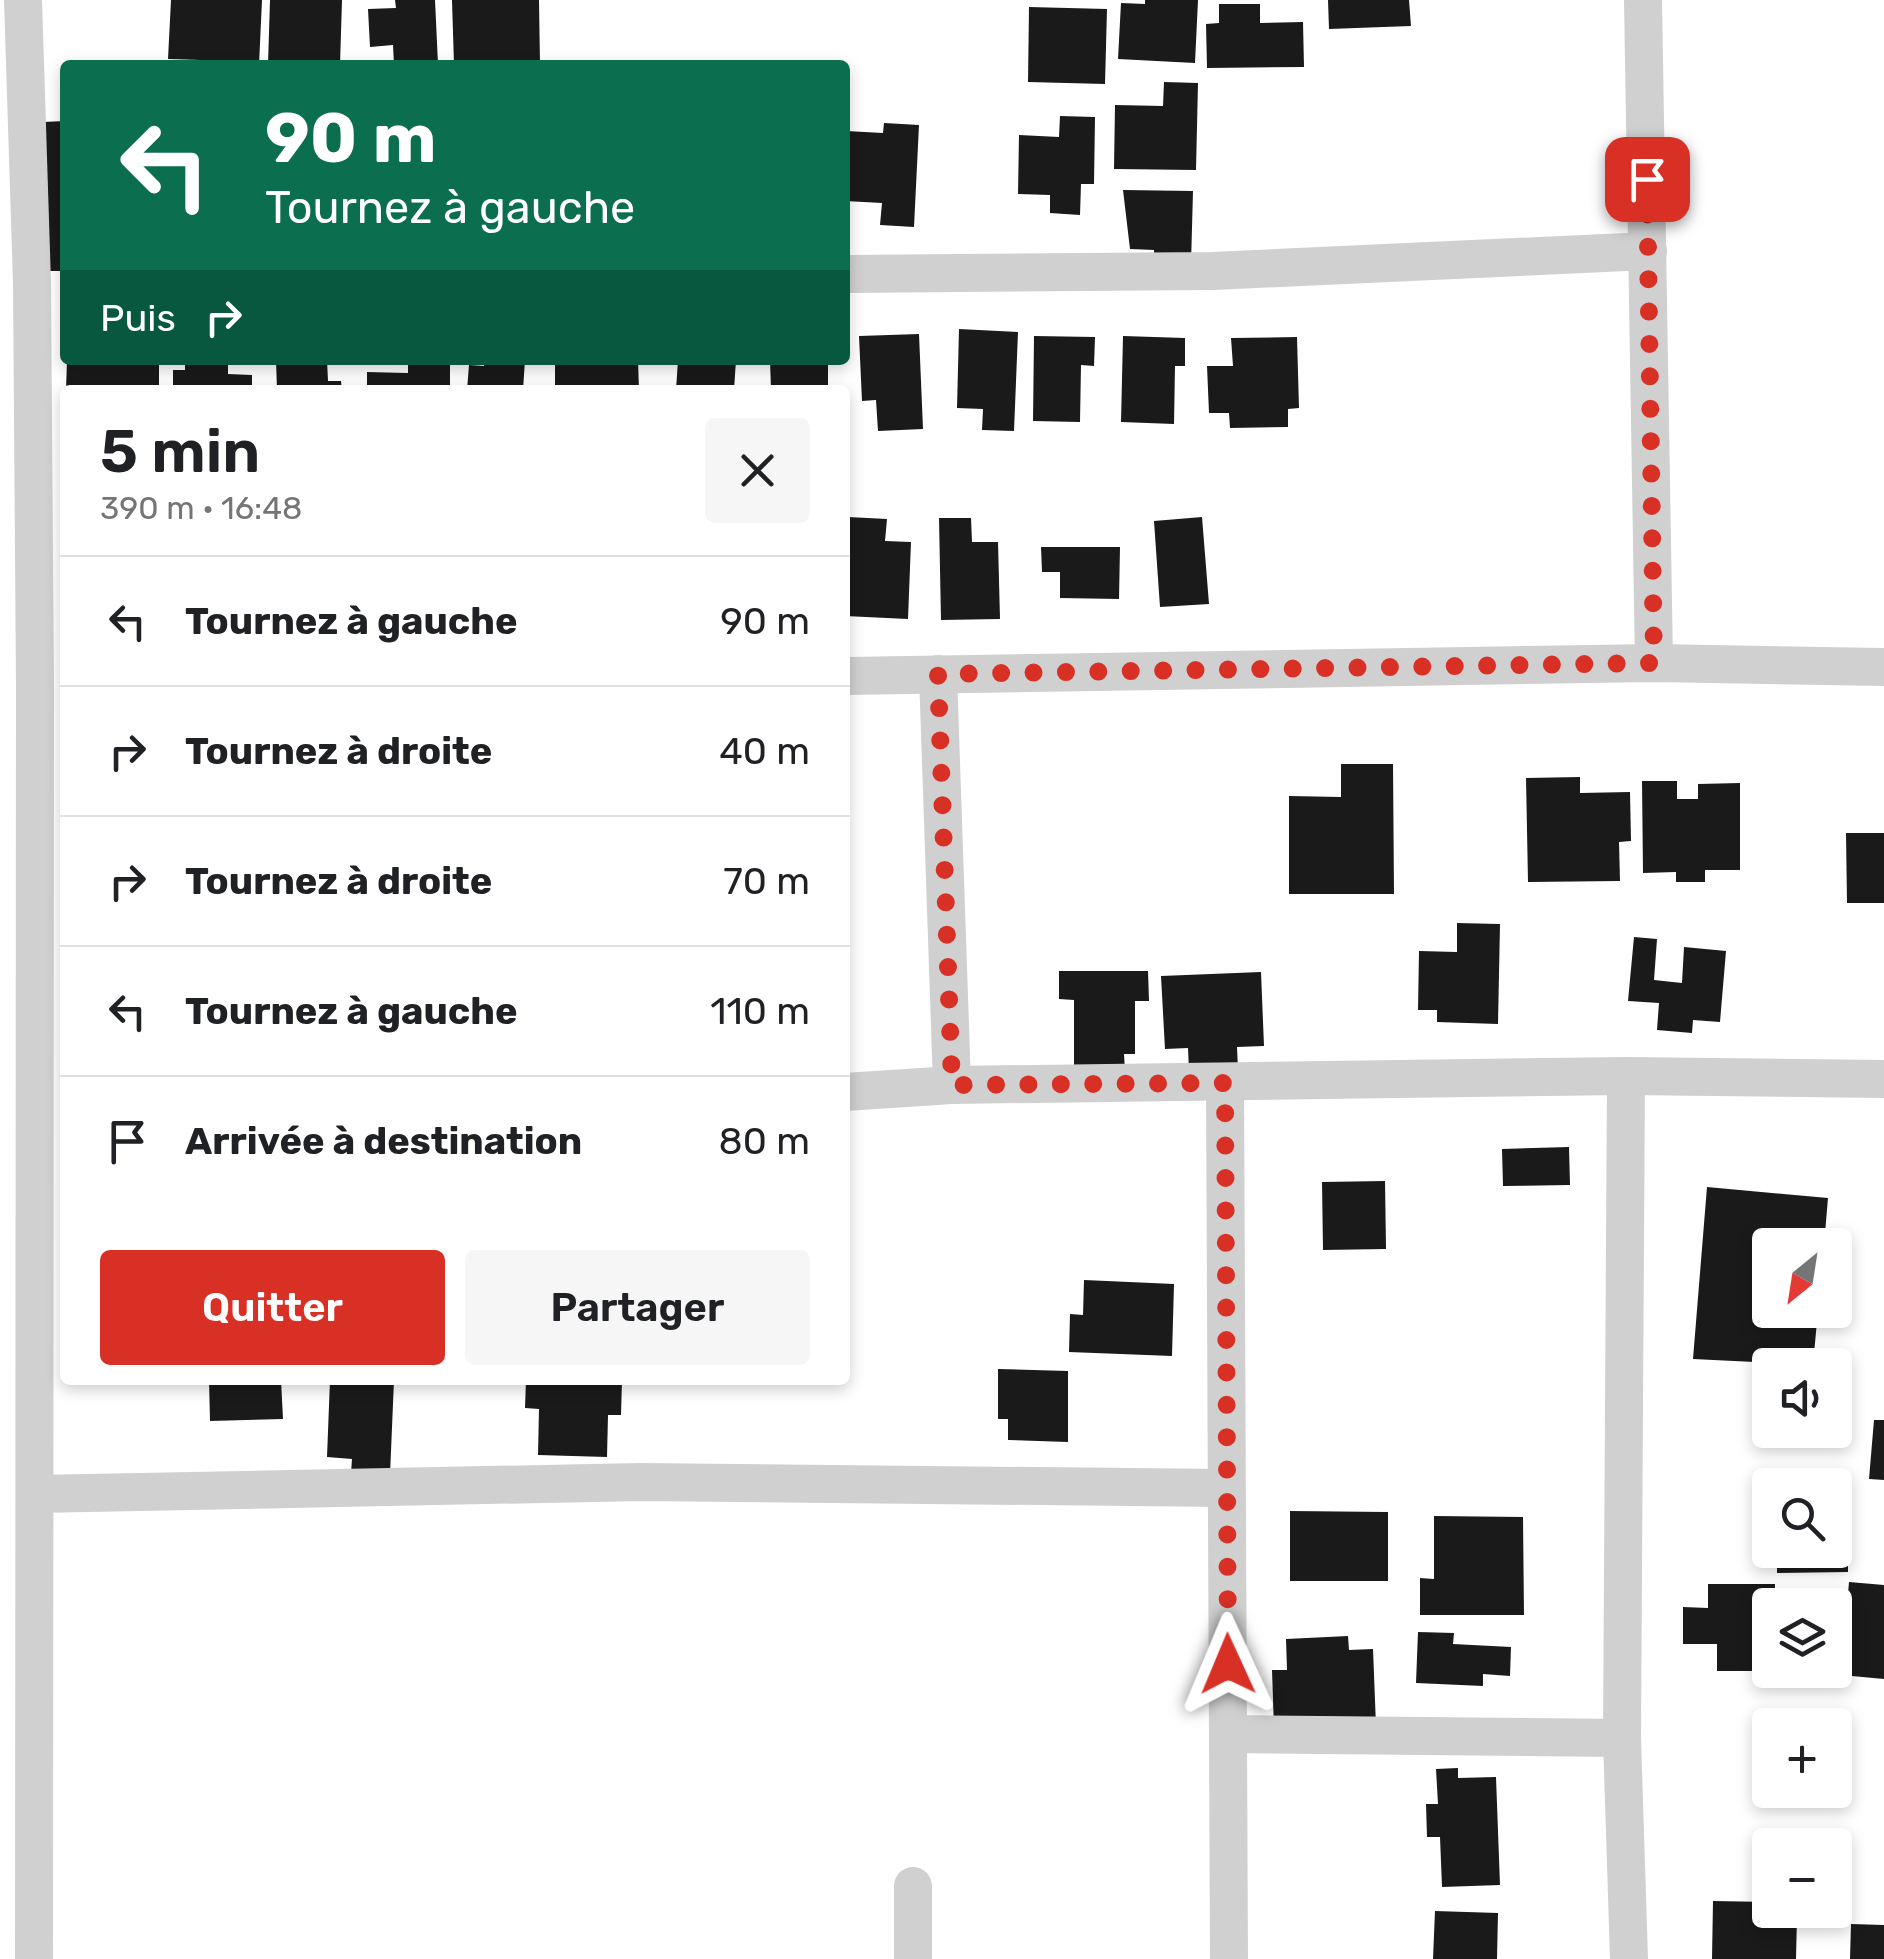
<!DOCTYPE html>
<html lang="fr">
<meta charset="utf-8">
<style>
:root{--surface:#fff;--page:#f6f6f6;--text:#202124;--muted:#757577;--line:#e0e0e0;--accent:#d93025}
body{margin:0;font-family:Rubik,sans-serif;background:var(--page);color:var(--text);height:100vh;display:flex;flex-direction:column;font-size:38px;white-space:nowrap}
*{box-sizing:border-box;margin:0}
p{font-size:32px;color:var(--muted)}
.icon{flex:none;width:55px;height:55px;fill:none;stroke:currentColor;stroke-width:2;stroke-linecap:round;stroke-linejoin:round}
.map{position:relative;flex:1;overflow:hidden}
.side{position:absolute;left:60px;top:385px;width:790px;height:1000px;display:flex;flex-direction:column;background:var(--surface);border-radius:10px;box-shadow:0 5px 15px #0003}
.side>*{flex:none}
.guide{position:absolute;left:60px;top:60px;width:790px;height:305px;border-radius:10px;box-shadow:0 5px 15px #0003;background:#0b6e4f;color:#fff;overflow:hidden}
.needle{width:65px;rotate:210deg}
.tools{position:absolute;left:1752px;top:1228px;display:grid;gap:20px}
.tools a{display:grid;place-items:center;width:100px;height:100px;border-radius:10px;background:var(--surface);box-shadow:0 5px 15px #0003;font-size:50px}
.pin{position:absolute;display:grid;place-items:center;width:85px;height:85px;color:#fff;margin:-42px;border-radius:20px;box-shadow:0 5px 15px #0006}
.me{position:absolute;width:110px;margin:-55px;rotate:359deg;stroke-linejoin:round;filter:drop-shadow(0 0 8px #0008)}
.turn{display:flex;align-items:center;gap:35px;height:210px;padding:0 40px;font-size:45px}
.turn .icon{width:130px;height:130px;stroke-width:2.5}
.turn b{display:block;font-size:70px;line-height:85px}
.then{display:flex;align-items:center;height:95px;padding:0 40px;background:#0003;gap:20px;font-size:38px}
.round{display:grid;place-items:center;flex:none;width:105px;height:105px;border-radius:10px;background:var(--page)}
.summary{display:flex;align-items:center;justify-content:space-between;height:170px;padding:0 40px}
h1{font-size:60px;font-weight:600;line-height:75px}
.button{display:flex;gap:20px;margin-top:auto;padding:20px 40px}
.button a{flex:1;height:115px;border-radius:10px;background:var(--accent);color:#fff;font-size:40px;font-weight:600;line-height:115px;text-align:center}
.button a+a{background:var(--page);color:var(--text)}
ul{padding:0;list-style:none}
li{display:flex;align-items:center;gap:30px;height:130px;padding:0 40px;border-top:2px solid var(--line)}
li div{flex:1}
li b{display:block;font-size:38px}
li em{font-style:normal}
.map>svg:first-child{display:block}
.building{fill:#1a1a1a}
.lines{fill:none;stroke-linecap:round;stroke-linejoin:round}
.minor{stroke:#d0d0d0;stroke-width:38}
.route{stroke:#d93025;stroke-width:18;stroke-dasharray:0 32.4}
</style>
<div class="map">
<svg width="1884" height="1959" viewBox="0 0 1884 1959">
<rect width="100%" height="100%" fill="#fff"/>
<g class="building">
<polygon points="171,0 262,0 259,65 200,65 201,60 168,59"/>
<polygon points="270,0 342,0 340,65 268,65"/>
<polygon points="395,0 435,0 438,64 394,65 393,45 370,47 368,9 396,8"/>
<polygon points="452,0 539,0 540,65 454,65"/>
<polygon points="1145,0 1198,0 1195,63 1118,59 1121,3 1145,4"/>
<polygon points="1328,0 1409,0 1411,26 1329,29"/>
<polygon points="1219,4 1260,4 1260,23 1303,22 1304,67 1207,68 1206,24 1219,23"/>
<polygon points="1029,7 1107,9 1105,84 1028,82"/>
<polygon points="1164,82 1198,83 1196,170 1114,169 1115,105 1163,106"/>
<polygon points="1060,116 1095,117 1094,184 1081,184 1080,215 1050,213 1050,195 1018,194 1019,135 1059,137"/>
<polygon points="65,121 65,271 48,271 43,122"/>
<polygon points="884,123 919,125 914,227 880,225 882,203 845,201 846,131 883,133"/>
<polygon points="1123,190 1193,191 1191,264 1154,262 1154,250 1130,249"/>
<polygon points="959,329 1018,332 1014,431 982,430 983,409 957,408"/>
<polygon points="919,334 923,429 878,431 876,400 862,401 859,336"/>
<polygon points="1034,336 1095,337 1094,366 1081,365 1080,422 1033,421"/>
<polygon points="1123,336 1185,338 1185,366 1175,366 1174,424 1121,422"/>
<polygon points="1297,337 1299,408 1288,409 1288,427 1230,428 1229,413 1209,413 1207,366 1233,366 1231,338"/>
<polygon points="67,360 159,360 159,390 66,390"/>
<polygon points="185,360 228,360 228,374 252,375 252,390 173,390 173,370 185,370"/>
<polygon points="276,360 327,360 328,381 341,381 342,390 277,390"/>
<polygon points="408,360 450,360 450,390 367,390 367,372 408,373"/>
<polygon points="485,360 525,360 523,390 467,390 469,365 484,366"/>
<polygon points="583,360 638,360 639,390 555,390 555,365 583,365"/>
<polygon points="678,360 736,360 734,390 676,390"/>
<polygon points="770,360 828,360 828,390 771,390"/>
<polygon points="848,517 887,519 885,541 911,542 908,619 845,616"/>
<polygon points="1202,517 1209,604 1160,607 1154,521"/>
<polygon points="939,518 971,518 972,542 998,542 1000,619 941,620"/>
<polygon points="1041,547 1120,547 1119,599 1060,598 1060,572 1042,572"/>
<polygon points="1341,764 1393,764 1394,894 1289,894 1289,796 1341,797"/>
<polygon points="1580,777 1580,793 1630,792 1631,841 1619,842 1620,881 1528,882 1526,778"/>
<polygon points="1642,781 1677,781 1677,799 1698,799 1698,784 1740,783 1740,870 1705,870 1705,882 1676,882 1676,872 1643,873"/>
<polygon points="1846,833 1884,833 1884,903 1847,903"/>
<polygon points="1457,923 1500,924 1498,1024 1437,1022 1437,1010 1418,1010 1419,951 1457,952"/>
<polygon points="1634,937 1657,939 1654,980 1682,983 1684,947 1726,951 1720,1022 1693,1020 1692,1033 1657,1030 1659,1003 1628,1001"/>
<polygon points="1059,971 1148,971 1149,1001 1135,1001 1135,1054 1124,1054 1125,1071 1074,1071 1074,1000 1059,999"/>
<polygon points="1261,972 1264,1046 1237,1047 1238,1070 1189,1072 1188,1048 1165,1049 1161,976"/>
<polygon points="1569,1147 1570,1185 1503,1186 1502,1149"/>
<polygon points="1385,1181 1386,1249 1323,1250 1322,1182"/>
<polygon points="1707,1187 1828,1198 1824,1245 1770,1245 1770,1310 1818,1310 1813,1365 1693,1359"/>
<polygon points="1084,1280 1174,1284 1172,1356 1069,1352 1070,1314 1083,1315"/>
<polygon points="998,1369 1068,1371 1068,1442 1008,1440 1008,1419 998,1419"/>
<polygon points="209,1380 281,1380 283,1419 210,1421"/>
<polygon points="330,1380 394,1380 390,1475 351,1473 352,1459 327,1457"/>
<polygon points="409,1380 492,1380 492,1385 409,1383"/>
<polygon points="526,1380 622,1380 621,1415 608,1415 607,1457 538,1455 539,1409 525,1408"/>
<polygon points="1874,1420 1884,1420 1884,1480 1869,1479"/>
<polygon points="1290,1511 1388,1512 1388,1581 1290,1581"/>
<polygon points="1835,1515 1848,1515 1848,1572 1777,1573 1777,1550 1835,1550"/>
<polygon points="1434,1516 1523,1517 1524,1615 1420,1615 1420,1578 1434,1579"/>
<polygon points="1849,1582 1884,1585 1884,1679 1841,1675"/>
<polygon points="1708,1584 1775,1584 1775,1605 1770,1605 1770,1671 1717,1671 1717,1644 1683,1644 1683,1607 1708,1608"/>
<polygon points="1418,1632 1454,1633 1453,1644 1511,1647 1510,1676 1483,1674 1483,1686 1416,1683"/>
<polygon points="1348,1636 1349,1650 1373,1649 1376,1726 1274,1729 1272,1670 1287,1670 1286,1639"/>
<polygon points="1458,1768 1458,1778 1496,1777 1500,1885 1442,1887 1440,1837 1427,1837 1426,1804 1438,1804 1436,1769"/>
<polygon points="1713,1901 1770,1902 1770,1910 1780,1910 1780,1915 1797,1916 1796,1959 1712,1959"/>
<polygon points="1435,1911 1498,1913 1497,1959 1433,1959"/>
<polygon points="1851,1924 1884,1925 1884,1959 1850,1959"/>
</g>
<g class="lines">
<g class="minor">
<polyline points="23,0 32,283 35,688 34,1959"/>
<polyline points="1643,0 1654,663"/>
<polyline points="845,274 1213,271 1648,251"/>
<polyline points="938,674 952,1085"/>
<polyline points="845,676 1654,663 1884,667"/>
<polyline points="1626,1076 1622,1738 1629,1959"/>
<polyline points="1225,1083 1229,1959"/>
<polyline points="845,1092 952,1085 1626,1076 1884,1079"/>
<polyline points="36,1494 641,1482 1224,1488"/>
<polyline points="1229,1734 1622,1738"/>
<polyline points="913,1886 913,1959"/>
</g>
</g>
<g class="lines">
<polyline class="route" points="1228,1664 1225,1083 952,1085 938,674 1654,663 1647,179"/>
</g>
</svg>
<div class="tools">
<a><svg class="needle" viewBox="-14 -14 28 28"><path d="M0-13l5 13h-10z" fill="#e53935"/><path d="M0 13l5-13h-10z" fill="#757577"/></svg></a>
<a><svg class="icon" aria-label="sound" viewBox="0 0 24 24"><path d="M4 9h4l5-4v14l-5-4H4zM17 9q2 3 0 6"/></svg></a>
<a><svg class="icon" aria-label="search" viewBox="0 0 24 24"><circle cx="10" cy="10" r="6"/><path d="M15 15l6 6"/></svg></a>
<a><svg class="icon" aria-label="layers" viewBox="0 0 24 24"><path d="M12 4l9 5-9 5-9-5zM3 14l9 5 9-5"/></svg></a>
<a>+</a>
<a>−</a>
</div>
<div class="pin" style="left:1647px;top:179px;background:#d93025"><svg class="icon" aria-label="arrive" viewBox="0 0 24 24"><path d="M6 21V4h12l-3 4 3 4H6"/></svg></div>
<svg class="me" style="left:1228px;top:1664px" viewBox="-20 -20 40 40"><path d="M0-17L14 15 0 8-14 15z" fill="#d93025" stroke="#fff" stroke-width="4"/></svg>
<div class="guide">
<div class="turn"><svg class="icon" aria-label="left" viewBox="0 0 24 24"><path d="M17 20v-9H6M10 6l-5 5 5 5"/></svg><div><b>90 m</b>Tournez à gauche</div></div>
<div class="then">Puis<svg class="icon" aria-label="right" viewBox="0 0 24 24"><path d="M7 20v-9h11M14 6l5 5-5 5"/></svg></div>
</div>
<section class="side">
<div class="summary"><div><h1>5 min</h1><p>390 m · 16:48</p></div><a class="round"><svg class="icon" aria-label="close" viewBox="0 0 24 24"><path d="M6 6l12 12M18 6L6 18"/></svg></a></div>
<ul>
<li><svg class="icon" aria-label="left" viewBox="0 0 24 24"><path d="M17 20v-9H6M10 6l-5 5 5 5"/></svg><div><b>Tournez à gauche</b></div><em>90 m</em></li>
<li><svg class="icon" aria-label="right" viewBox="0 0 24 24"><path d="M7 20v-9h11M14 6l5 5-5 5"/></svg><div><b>Tournez à droite</b></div><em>40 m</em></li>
<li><svg class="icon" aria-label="right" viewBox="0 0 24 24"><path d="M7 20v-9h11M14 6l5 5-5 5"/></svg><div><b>Tournez à droite</b></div><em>70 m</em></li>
<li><svg class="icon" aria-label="left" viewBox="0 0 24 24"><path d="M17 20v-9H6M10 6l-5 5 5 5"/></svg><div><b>Tournez à gauche</b></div><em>110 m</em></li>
<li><svg class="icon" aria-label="arrive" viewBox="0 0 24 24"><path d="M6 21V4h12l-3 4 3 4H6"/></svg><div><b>Arrivée à destination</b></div><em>80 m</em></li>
</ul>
<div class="button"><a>Quitter</a><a>Partager</a></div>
</section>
</div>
